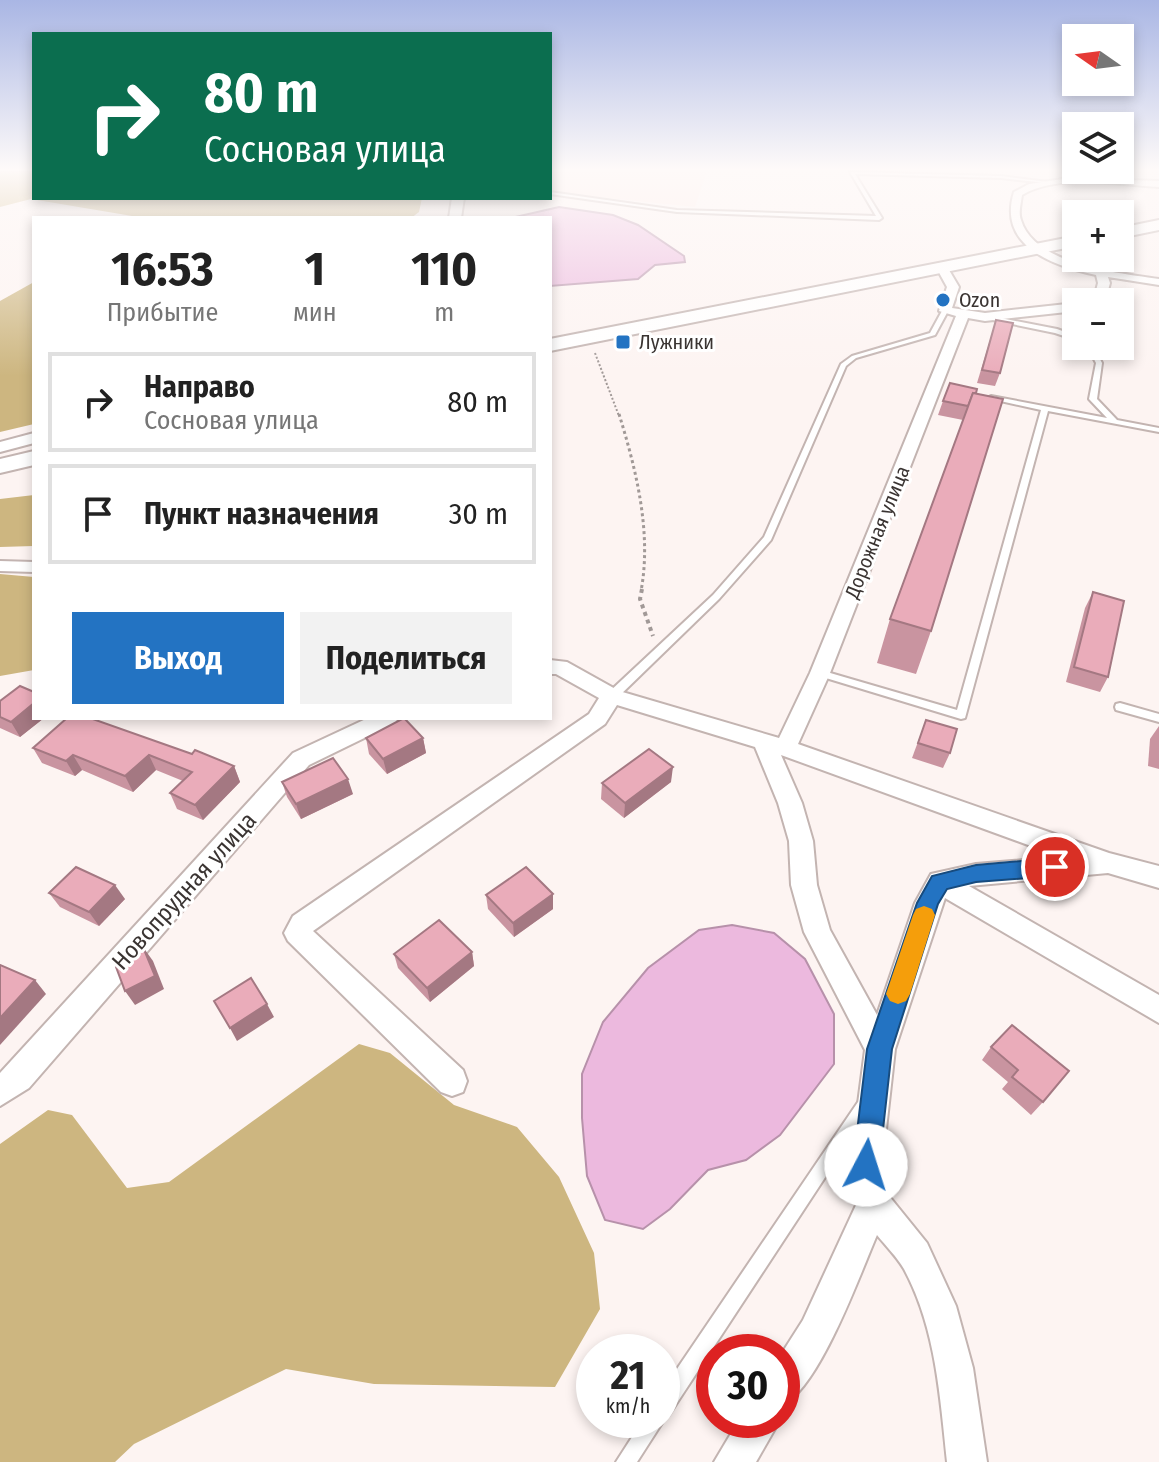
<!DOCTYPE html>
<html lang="ru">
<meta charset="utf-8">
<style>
:root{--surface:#fff;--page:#f2f2f2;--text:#222;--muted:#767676;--line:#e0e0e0;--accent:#2373c2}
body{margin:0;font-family:"Fira Sans Condensed",sans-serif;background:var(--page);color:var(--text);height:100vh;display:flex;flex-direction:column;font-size:30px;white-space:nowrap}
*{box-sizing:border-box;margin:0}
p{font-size:26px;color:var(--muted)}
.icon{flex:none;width:44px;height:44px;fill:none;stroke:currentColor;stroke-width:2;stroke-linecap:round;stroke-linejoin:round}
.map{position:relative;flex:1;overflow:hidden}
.details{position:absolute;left:32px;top:216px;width:520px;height:504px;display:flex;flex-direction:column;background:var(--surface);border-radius:0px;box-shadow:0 4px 12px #0003}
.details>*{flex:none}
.guide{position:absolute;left:32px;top:32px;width:520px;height:168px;border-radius:0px;box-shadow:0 4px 12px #0003;background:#0b6e4f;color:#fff;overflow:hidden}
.needle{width:52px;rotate:284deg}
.fabs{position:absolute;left:1062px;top:24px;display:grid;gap:16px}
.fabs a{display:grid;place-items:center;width:72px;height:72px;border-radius:0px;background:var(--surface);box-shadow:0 4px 12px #0003;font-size:40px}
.speed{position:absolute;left:576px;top:1334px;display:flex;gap:16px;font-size:40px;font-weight:700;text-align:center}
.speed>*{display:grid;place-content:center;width:104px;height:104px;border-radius:50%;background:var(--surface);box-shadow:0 4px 12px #0003;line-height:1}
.speed small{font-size:20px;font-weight:400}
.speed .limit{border:12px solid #d22;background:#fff;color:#111}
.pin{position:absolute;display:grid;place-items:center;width:68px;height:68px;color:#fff;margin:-34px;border:4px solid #fff;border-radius:50%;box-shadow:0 2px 8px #0007}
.me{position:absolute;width:88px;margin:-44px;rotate:5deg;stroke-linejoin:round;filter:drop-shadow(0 0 6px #0008)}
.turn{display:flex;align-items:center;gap:28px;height:168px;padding:0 40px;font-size:36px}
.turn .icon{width:104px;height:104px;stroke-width:2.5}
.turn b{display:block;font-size:56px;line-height:68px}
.eta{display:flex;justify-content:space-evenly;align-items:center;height:136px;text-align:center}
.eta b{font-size:48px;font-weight:700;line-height:56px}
.action{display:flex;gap:16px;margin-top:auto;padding:16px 40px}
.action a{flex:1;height:92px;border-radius:0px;background:var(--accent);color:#fff;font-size:32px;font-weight:700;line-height:92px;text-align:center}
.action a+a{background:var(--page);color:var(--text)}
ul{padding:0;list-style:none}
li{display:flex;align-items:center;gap:24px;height:100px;margin:0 16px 12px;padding:0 24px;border:4px solid var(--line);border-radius:0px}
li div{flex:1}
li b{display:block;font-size:30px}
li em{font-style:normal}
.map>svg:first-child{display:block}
.built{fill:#feeae5}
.forest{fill:#cdb680}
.water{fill:#ecb9de;stroke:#b791aa;stroke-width:2}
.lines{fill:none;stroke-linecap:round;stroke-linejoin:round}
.service-casing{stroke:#c3b4b1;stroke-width:4}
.minor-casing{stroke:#c3b4b1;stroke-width:4}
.tertiary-casing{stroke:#c3b4b1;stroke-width:4}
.primary-casing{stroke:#c3b4b1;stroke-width:4}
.path-far2{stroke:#a19997;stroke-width:2;stroke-dasharray:2 2;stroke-linecap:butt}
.path-far1{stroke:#a19997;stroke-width:3;stroke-dasharray:3 3;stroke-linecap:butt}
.path{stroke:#a19997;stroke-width:4;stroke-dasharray:4 4;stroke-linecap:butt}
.service{fill:#fff;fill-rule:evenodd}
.minor{fill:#fff;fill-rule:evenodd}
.tertiary{fill:#fff;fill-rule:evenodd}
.primary{fill:#fff;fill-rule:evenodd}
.wall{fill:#c994a0}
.shaded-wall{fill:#a47882}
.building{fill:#eaacba;stroke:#a47882;stroke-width:2}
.route{fill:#2373c2;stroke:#174b7e;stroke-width:2}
.slow{fill:#f59e0b}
.poi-dot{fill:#2373c2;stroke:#fff;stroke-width:3}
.labels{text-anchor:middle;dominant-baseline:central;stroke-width:6;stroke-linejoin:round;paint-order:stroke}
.far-poi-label{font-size:20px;fill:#3a3432;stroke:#fff;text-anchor:start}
.far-street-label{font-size:20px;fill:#3a3432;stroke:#fff}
.street-label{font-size:24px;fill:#3a3432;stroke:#fff}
</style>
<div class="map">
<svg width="1159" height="1462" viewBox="0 0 1159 1462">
<rect width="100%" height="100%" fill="#fdf4f2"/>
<polygon class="built" points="550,171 707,171 695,207 550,192"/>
<g class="forest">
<polygon points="0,171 34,171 34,198 422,198 419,212 411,218 144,218 31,199 0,207"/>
<polygon points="34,282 34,424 0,432 0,301"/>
<polygon points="34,495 34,546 0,547 0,499"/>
<polygon points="0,574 34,577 34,670 0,676"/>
<polygon points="359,1044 390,1053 454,1105 517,1127 559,1177 594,1253 600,1309 555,1387 374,1384 286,1369 134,1444 115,1462 0,1462 0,1144 48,1110 72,1115 127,1188 169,1182"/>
</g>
<g class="water">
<polygon points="559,207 613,215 638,225 684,256 685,262 655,265 638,279 550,286 550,218 511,218"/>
<polygon points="732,925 774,933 805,959 834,1014 834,1064 780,1135 746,1160 708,1170 670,1209 643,1229 605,1220 587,1176 582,1118 582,1074 603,1022 648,968 699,930"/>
</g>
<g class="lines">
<g class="service-casing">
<g id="service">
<polygon points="850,172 1001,176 1048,182 1046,183 1001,178 855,174 882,218 879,220 677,212 550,194 550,192 677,210 876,216"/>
<polygon points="945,309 948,311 935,335 856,358 846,366 771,540 719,599 616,699 608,699 607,696 608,693 713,595 764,537 841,364 852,356 930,333 942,311"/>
<polygon points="985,315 1057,329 1076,336 1076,340 1055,333 983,318 983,316"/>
<polygon points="1087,346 1093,346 1102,363 1097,399 1117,420 1159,428 1159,432 1048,411 965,718 961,719 816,675 815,673 820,670 957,710 1041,410 987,398 991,396 1107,418 1089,399 1096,363"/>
<polygon points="1120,703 1159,714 1159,722 1116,710 1115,707 1116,704"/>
<polygon points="863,1099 868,1102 871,1107 868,1112 669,1415 662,1417 664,1420 637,1462 616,1462 643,1420 662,1420 662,1391 858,1102"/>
</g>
</g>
<g class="minor-casing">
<g id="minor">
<path d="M 1069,178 L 1159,181 L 1159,187 C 1118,185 1059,173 1022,195 C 1021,203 1018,213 1021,220 C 1034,265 1119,273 1159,279 L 1159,285 L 1108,277 L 1110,283 L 1105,302 L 1093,302 L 1098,283 L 1096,275 C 1053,266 997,246 1014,192 L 1029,184 Z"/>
<path d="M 938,265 L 946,265 L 959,287 L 952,308 L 985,313 L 1076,303 L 1076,311 L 985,321 L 968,318 L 830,673 L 798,744 L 1109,853 L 1159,866 L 1159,888 L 1108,873 L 969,886 L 1159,995 L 1159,1023 L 945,898 L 895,1049 L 882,1165 L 889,1196 L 927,1243 L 956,1306 L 973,1368 L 987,1462 L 947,1462 C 940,1397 936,1328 904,1269 C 897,1257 886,1246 877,1235 C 860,1274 819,1389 782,1405 L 782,1353 L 803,1320 L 857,1203 L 850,1165 L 865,1050 L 804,932 L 791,885 L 789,841 L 778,803 L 755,747 L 617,705 L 605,724 L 313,931 L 463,1070 L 467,1081 L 463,1092 L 452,1096 L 441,1092 L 288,941 L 284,933 L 293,916 L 589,714 L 599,698 L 556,674 L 550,674 L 550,660 L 567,662 L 619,691 L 779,738 L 810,673 L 956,316 L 939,311 L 947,287 L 936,267 ZM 781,755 L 1061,857 L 976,864 L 931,874 L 915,903 L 877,1015 L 830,930 L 817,885 L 813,841 L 802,803 Z"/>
<polygon points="34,433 34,443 0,452 0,442"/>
<polygon points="0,561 34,562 34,572 0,571"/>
<polygon points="368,718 398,718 395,723 309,765 29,1088 0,1106 0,1073 293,753"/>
<polygon points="739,1420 780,1420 756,1462 714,1462"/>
</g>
</g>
<g class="tertiary-casing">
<polygon id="tertiary" points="452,198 464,198 461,218 449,218"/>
</g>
<g class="primary-casing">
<g id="primary">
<polygon points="1159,220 1159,230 1120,238 1120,228"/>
<polygon points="1076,236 1076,246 550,351 550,339"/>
<polygon points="34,451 34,465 0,473 0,459"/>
</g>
</g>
<polyline class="path-far2" points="595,353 619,416"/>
<path class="path-far1" d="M 619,414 C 636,469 652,533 641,591"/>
<polyline class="path" points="642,589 640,599 653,636"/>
<use href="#service" class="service"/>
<use href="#minor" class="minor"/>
<use href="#tertiary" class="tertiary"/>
<use href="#primary" class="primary"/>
</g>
<g class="wall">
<polygon points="996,320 1000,373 995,386 977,383"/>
<polygon points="976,393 931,631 916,674 877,663 890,619 963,420 938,415 943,401"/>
<polygon points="1093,592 1108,677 1100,692 1066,682 1085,608"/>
<polygon points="0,701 34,718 44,718 20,737 0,728"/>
<polygon points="926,720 950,753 943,768 912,758"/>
<polygon points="1159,726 1159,769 1148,766 1150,739"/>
<polygon points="366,738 423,738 426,753 387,774 369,754"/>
<polygon points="33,748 192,754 234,766 240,782 203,820 177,809 170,793 183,781 156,770 133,792 82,770 75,776 42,763"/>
<polygon points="282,782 353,794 301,819 287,797"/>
<polygon points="671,782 624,818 601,799 602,783"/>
<polygon points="49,893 125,899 99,926 60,907"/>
<polygon points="553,894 553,909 514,937 488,909 486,895"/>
<polygon points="472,952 474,966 430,1002 398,968 394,954"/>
<polygon points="1012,1025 1043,1102 1031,1115 1002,1089 1008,1082 982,1060 991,1047"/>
</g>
<g class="shaded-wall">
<polygon points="34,703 34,718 44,718 20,737 11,722"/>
<polygon points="423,738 426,753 387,774 383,759"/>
<polygon points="73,755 82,770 75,776 66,761"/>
<polygon points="149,755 156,770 133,792 125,776"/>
<polygon points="234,766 240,782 203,820 195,805"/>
<polygon points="673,767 671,782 624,818 625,803"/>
<polygon points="348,779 353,794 301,819 296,804"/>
<polygon points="115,885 125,899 99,926 89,912"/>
<polygon points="553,894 553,909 514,937 513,923"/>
<polygon points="143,947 153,961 164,989 135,1005 125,991"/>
<polygon points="472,952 474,966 430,1002 427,988"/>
<polygon points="35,980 46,994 0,1045 0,1018"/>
<polygon points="267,1004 274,1017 237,1041 230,1028"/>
</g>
<g class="building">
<polygon points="996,320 1013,323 1000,373 982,370"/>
<polygon points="950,383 977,389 976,393 973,393 968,406 943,401"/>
<polygon points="973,393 1003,399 931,631 890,619"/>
<polygon points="1093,592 1124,601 1108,677 1074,667"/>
<polygon points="20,686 34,692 34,703 11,722 0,717 0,701"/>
<polygon points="67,718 90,718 192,754 195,750 234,766 195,805 170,793 192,772 149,755 125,776 73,755 66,761 33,748"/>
<polygon points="404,718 423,738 383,759 366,738"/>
<polygon points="926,720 957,729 950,753 918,743"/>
<polygon points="649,749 673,767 625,803 602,783"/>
<polygon points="333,758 348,779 296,804 282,782"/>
<polygon points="76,867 115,885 89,912 49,893"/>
<polygon points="526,867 553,894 513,923 486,895"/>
<polygon points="439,920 472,952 427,988 394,954"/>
<polygon points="143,947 155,976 125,991 116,967 125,956"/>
<polygon points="0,965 35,980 0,1018"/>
<polygon points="251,978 267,1004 230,1028 214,1001"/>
<polygon points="1012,1025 1069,1071 1043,1102 1012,1077 1018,1070 991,1047"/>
</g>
<linearGradient id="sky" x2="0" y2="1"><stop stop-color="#a9b6e4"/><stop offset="0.45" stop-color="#fefaf9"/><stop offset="1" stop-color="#fefaf9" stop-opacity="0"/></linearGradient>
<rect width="1159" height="376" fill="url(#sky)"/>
<polygon class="route" points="1055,858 1063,861 1066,867 1063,873 1055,876 976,882 947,889 938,904 892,1049 879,1165 876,1175 866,1178 857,1175 853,1165 867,1049 917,903 932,876 976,865"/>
<polygon class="slow" points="924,906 932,909 935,915 910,994 906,1001 898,1004 890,1001 886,994 913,915 916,909"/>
<g class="poi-dot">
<circle cx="943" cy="300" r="8"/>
<rect x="615" y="334" width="16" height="16" rx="4"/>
</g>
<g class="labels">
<g class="far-poi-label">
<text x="959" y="300">Ozon</text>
<text x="639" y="342">Лужники</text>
</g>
<g class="far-street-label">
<text transform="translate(877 532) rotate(-68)">Дорожная улица</text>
</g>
<g class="street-label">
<text transform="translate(184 891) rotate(-48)">Новопрудная улица</text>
</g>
</g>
</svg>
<div class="fabs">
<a><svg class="needle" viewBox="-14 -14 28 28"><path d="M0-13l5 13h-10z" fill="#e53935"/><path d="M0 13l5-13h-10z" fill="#767676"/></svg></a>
<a><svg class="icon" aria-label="layers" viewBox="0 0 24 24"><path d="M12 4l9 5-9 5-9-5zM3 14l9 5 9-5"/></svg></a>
<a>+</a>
<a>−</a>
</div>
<div class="speed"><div>21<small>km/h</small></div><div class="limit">30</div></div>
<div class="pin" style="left:1055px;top:867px;background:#d93025"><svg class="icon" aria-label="arrive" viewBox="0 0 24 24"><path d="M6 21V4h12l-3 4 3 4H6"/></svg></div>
<svg class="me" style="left:866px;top:1165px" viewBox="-20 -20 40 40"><circle r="19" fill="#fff"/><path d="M0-13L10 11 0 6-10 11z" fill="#2373c2"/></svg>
<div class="guide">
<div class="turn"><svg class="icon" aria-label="right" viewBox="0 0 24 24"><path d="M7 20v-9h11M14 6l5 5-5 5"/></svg><div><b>80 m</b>Сосновая улица</div></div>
</div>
<section class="details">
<div class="eta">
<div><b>16:53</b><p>Прибытие</p></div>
<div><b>1</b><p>мин</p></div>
<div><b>110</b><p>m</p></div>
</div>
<ul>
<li><svg class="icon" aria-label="right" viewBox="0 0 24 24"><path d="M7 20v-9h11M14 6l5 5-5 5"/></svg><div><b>Направо</b><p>Сосновая улица</p></div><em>80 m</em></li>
<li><svg class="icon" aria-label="arrive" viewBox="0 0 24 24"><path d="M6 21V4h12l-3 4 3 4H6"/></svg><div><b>Пункт назначения</b></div><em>30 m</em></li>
</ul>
<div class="action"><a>Выход</a><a>Поделиться</a></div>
</section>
</div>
